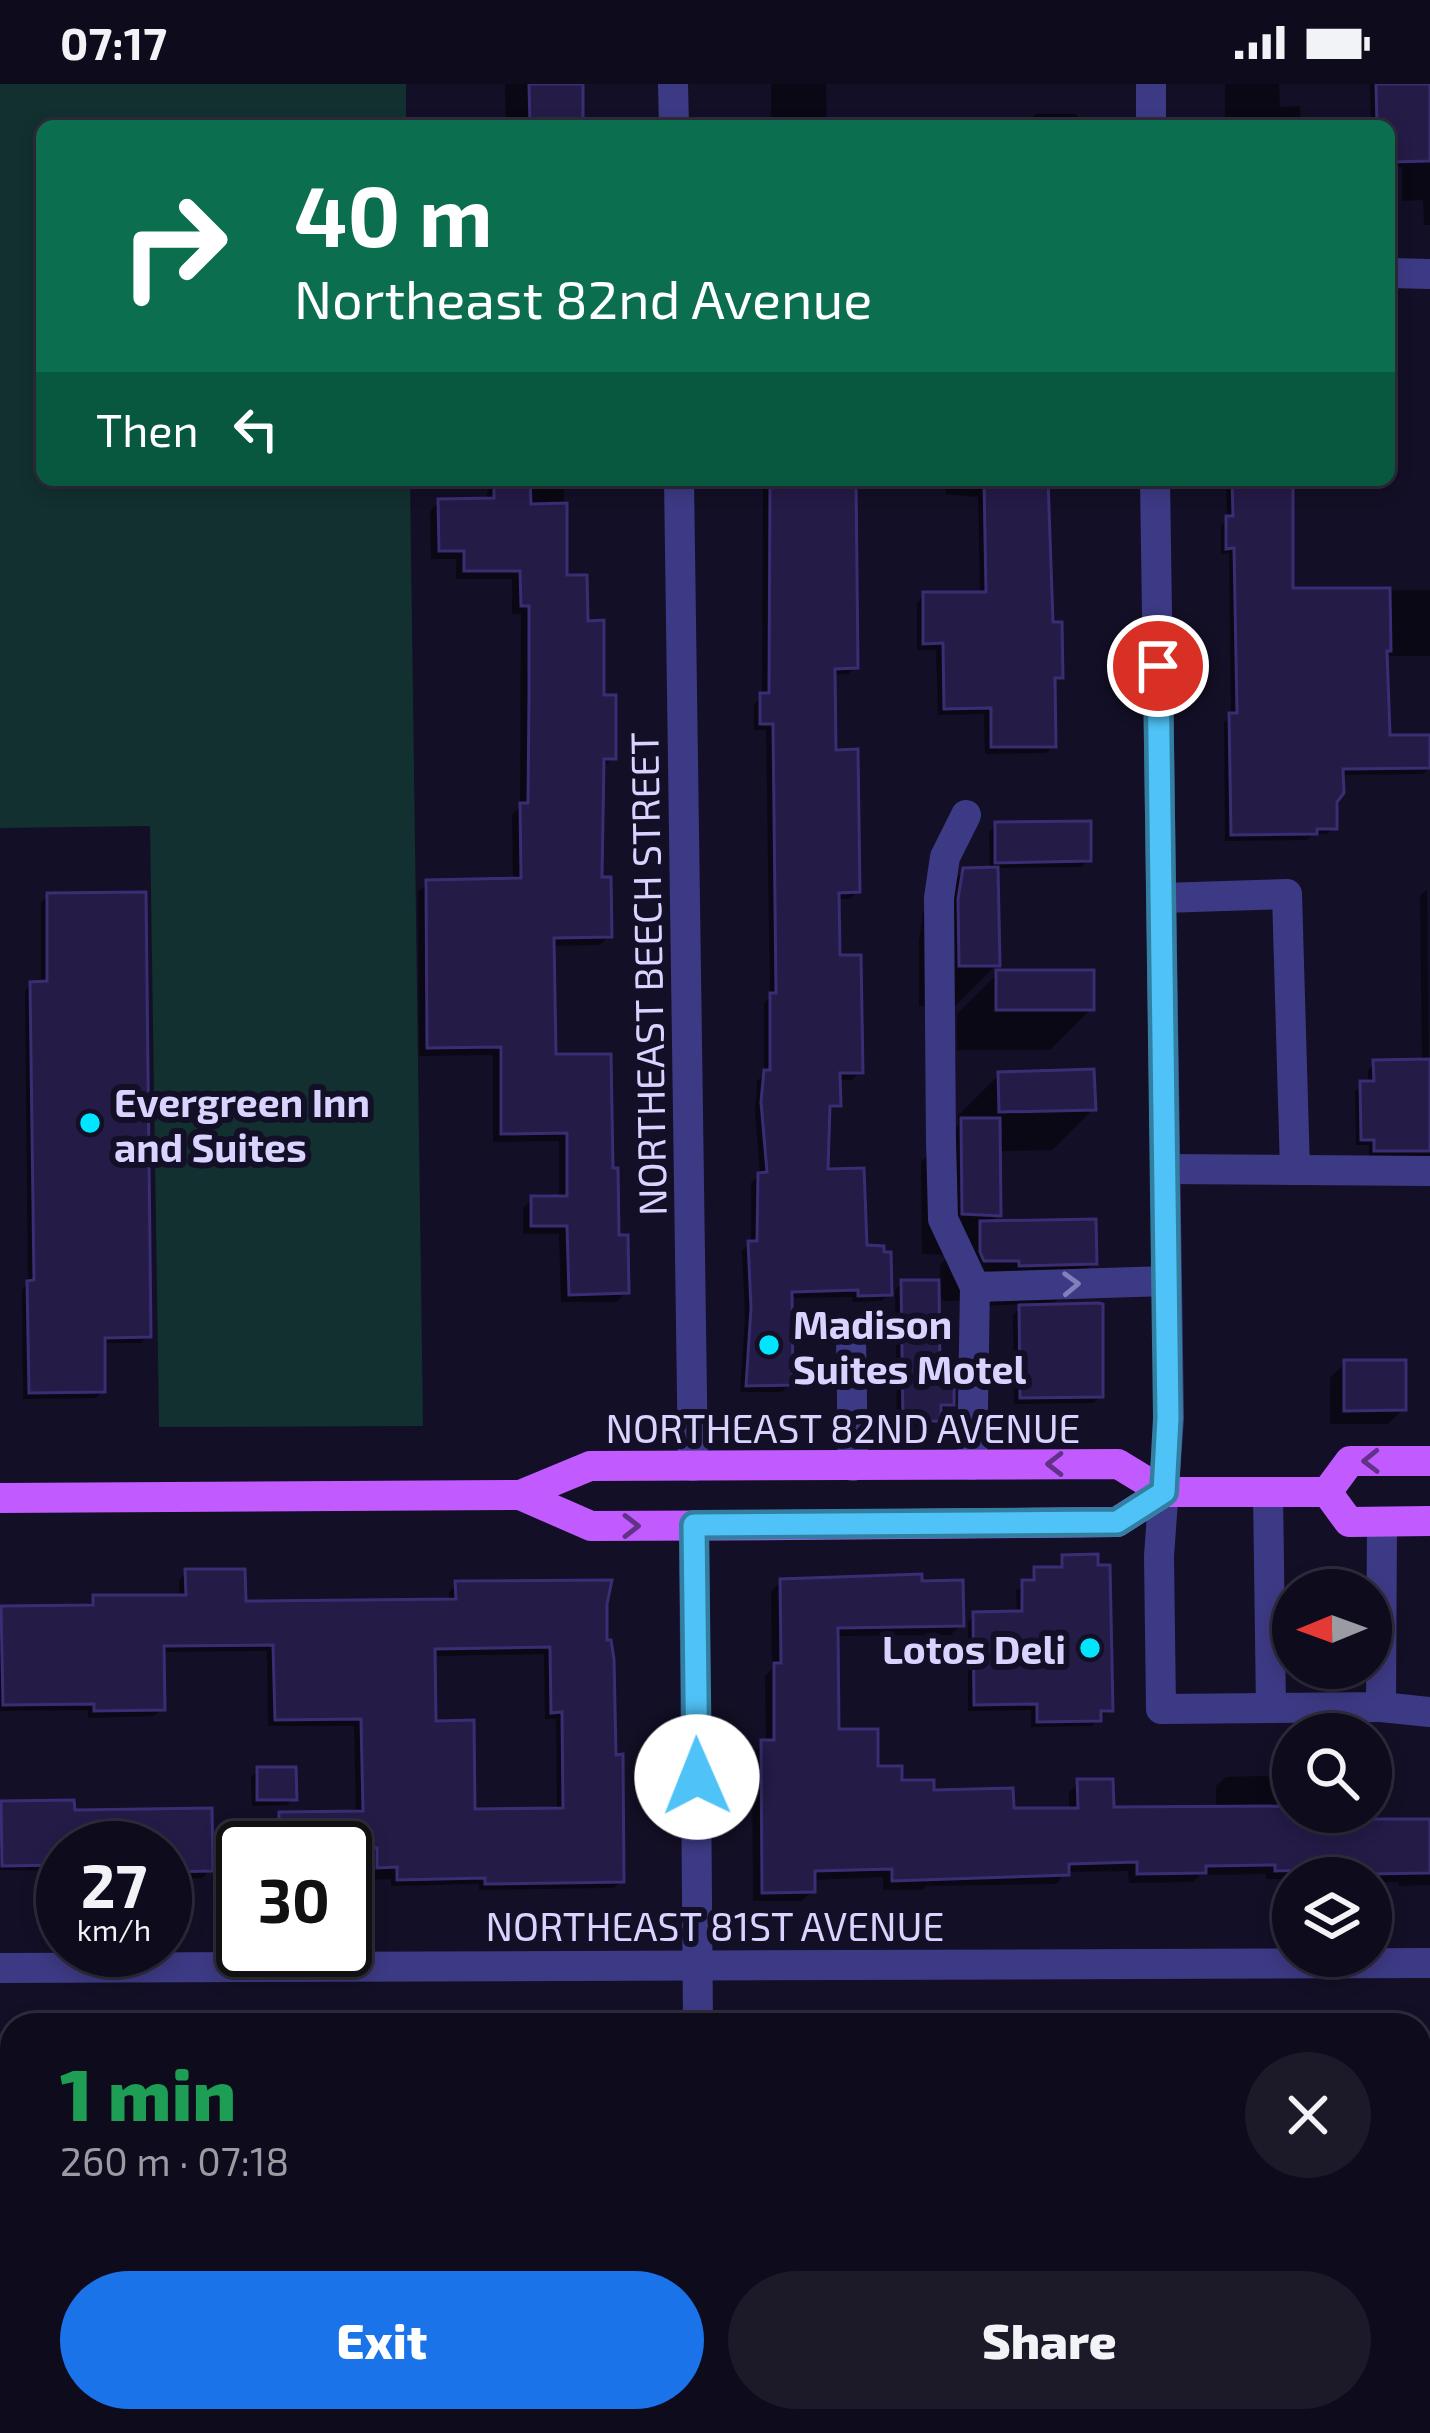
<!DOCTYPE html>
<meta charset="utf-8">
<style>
:root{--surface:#0e0b1c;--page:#1c1929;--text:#f1f3f6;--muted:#9b9ba3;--line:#2e2b3b;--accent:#1a73e8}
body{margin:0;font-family:"Exo 2",sans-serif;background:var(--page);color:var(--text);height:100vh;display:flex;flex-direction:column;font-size:45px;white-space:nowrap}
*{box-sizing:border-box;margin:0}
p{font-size:39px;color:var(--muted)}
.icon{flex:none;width:66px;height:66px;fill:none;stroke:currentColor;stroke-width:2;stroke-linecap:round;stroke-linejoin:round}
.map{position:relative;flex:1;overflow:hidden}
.side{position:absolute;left:0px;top:1929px;width:1431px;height:420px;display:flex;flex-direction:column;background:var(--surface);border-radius:36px 36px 0 0;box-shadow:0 6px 18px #0003,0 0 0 3px var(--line)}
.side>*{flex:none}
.guide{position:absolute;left:36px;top:36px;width:1359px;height:366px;border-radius:18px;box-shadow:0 6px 18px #0003,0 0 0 3px var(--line);background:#0b6e4f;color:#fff;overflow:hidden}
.needle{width:78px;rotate:269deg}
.buttons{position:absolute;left:1272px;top:1485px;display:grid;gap:24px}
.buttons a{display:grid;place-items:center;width:120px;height:120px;border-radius:50%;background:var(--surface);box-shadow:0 6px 18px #0003,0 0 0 3px var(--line);font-size:60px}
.speed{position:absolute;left:36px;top:1737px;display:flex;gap:24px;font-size:60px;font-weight:700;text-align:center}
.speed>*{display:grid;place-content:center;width:156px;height:156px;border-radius:50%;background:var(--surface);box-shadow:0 6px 18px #0003,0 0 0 3px var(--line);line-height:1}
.speed small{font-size:30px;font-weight:400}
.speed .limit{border:6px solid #111;border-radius:18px;background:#fff;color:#111}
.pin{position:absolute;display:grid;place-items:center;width:102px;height:102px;color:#fff;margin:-51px;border:6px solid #fff;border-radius:50%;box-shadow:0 3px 12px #0007}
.me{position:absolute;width:132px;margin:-66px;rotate:359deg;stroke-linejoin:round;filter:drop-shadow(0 0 9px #0008)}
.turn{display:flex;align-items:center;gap:42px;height:252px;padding:0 60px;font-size:54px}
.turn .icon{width:156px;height:156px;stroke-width:2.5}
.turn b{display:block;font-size:84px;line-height:102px}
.then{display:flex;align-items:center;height:114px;padding:0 60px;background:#0003;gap:24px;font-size:45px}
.round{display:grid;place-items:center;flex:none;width:126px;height:126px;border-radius:63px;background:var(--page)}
.summary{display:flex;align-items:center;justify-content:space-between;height:204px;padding:0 60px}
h1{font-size:72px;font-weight:800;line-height:90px;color:#1e9e55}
.button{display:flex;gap:24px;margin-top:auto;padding:24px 60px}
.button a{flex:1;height:138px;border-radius:72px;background:var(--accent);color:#fff;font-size:48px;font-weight:800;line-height:138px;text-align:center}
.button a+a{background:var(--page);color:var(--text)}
.status{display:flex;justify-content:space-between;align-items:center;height:84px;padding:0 60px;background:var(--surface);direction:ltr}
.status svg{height:33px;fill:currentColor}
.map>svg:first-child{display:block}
.green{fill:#12302f}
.shadow{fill:#0007;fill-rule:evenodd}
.building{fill:#241b47;stroke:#3b2d73;stroke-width:3;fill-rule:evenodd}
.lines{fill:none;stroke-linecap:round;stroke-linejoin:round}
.minor{stroke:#3d3a85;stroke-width:30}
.major{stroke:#c25bff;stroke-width:30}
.oneway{stroke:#837fbc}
.oneway2{stroke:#623188}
.route-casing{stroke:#337fa1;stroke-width:30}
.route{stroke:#4fc3f7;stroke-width:21}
.poi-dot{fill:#00e5ff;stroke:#130f26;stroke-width:4.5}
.labels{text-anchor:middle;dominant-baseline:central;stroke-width:12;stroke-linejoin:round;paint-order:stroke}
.street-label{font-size:39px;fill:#d9d4ff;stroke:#130f26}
.poi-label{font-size:39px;font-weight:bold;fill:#d9d4ff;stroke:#130f26;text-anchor:start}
</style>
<div class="status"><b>07:17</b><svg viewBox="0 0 49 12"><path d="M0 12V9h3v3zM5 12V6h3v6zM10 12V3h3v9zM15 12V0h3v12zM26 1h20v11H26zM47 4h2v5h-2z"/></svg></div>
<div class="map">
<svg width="1430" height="2349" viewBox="0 0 1430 2349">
<rect width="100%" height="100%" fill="#130f26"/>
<polygon class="green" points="0,0 406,0 406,42 42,42 42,396 410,396 423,1342 159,1343 150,742 0,744"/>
<g class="shadow">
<polygon points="505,0 580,0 580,42 506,42"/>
<polygon points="771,0 826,0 827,42 771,42"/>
<polygon points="1225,0 1279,0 1280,23 1300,22 1301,42 1225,42"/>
<polygon points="1370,0 1430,0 1430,141 1424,141 1423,116 1402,117 1402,83 1389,83 1389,42 1371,42"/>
<polygon points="1036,30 1077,30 1077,42 1024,42"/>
<polygon points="490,396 564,396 564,494 585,540 613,673 604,683 599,796 609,851 600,861 551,862 553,973 610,1087 626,1208 616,1218 561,1218 559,1150 523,1150 523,1124 532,1115 559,1115 559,1057 493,1058 493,971 419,972 418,808 428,799 513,797 512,731 520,723 521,530 512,530 512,495 456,495 456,475 431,475 430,427 439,418 486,417"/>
<polygon points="763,396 860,396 860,404 853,411 855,583 848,590 832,591 833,669 857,807 850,815 836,815 837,874 860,988 852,996 837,995 837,1021 827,1028 825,1088 889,1210 881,1217 852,1218 853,1213 789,1214 790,1300 782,1308 740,1308 745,1233 742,1167 751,1158 751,1099 760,1090 755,1027 757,997 764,991 764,919 770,913 766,646 754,646 754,620 762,612"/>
<polygon points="945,396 1046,396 1050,542 1060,593 1052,601 1053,662 1046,669 985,670 984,630 938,631 936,566 917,566 917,519 924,511 980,511 978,413 946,410"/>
<polygon points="1226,396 1290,396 1290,507 1430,506 1430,572 1384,572 1387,654 1430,683 1423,690 1340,691 1334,717 1334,743 1327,750 1312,751 1307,756 1225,757 1224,639 1231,631 1229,469 1221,470 1221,442 1227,436"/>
<polygon points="996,741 1088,776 1082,783 995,784 997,880 956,921 919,922 919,858 923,828 964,787 990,787 989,748"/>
<polygon points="1427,805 1430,1077 1369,1073 1369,1061 1356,1061 1355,1007 1368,1000 1368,986 1375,979 1422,978 1420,812"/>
<polygon points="48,812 148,1252 141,1259 102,1259 102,1307 96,1314 23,1315 22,1206 28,1200 25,907 31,900 41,900 41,819"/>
<polygon points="998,889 1091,925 1050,966 957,966 957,930"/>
<polygon points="999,991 1093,1025 1052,1066 998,1067 998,1130 989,1139 1094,1178 1049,1224 1100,1312 1094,1319 1014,1320 1013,1231 1024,1220 979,1222 979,1216 943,1217 936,1201 937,1290 951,1320 938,1327 938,1336 931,1343 897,1344 895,1206 902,1199 940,1199 940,1181 950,1171 922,1170 921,1078 958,1041 958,1032"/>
<polygon points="1345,1279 1403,1325 1388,1340 1330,1340 1330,1294"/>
<polygon points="1063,1474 1110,1625 1091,1642 1031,1643 1031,1626 968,1627 968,1538 975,1531 1017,1530 1016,1506 1029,1499 1036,1486 1057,1486"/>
<path d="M 187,1488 L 243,1520 L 449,1518 L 449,1508 L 457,1500 L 604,1520 L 621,1796 L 614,1804 L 479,1806 L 479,1800 L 391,1802 L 391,1795 L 345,1796 L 345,1764 L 273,1764 L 273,1739 L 280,1731 L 356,1730 L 354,1642 L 268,1642 L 267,1567 L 161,1568 L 162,1625 L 154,1632 L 88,1634 L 88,1626 L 0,1627 L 0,1525 L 86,1524 L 94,1514 L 179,1514 L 179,1496 ZM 544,1570 L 545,1635 L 556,1635 L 557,1727 L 472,1728 L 434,1640 L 432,1572 Z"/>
<polygon points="781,1498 961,1541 951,1551 836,1552 836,1648 875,1685 899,1699 1011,1727 1069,1727 1069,1708 1079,1698 1111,1726 1216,1726 1216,1702 1226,1693 1293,1691 1293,1728 1361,1728 1361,1738 1430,1738 1430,1801 1398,1802 1399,1798 1371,1798 1371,1794 1266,1795 1266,1790 1200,1791 1193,1798 1129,1799 1128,1787 1066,1788 1056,1800 926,1802 922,1806 883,1806 883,1793 812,1796 812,1807 802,1817 753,1817 752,1669 766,1659 765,1592 772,1585 771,1507"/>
<polygon points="258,1686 294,1714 287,1721 252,1722 251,1693"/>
<polygon points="72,1719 72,1729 209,1727 210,1786 202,1794 165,1795 165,1764 63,1764 63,1787 0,1786 0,1720"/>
<rect x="0" y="1960" width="12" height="94"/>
<rect x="1419" y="1986" width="11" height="286"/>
<polygon points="12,2154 12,2272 4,2272 4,2259 0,2259 0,2171 5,2171 4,2162"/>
</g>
<g class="building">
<polygon points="529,0 583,0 583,42 530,42"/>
<polygon points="1376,0 1430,0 1430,77 1389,78 1389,42 1377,42"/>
<polygon points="494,396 530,396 531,420 567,419 567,491 587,491 588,537 604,536 604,611 616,611 616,675 604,675 602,793 611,793 612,853 554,854 556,970 611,970 613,1084 618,1084 619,1151 628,1151 629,1209 569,1211 567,1142 531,1142 531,1112 567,1112 567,1049 501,1050 501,963 427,964 426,796 521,794 520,719 528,719 529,612 529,522 521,522 520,487 464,487 464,467 439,467 438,415 494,414"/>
<polygon points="770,396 856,396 858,584 835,585 836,666 858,665 860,808 839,809 840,871 861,871 863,989 840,989 841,1022 830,1022 828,1085 864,1084 867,1161 884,1162 884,1168 891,1168 892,1211 858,1212 858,1206 792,1208 793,1301 746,1302 751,1224 748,1157 757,1157 758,1089 767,1088 761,1018 764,986 770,986 770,909 776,909 773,640 760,640 760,609 769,609"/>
<polygon points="984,396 1048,396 1053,538 1062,538 1063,594 1055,594 1056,663 991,663 991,624 944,625 943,559 923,560 923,508 986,508"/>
<polygon points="1232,396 1293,396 1293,504 1390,504 1391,567 1387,567 1390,651 1430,651 1430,684 1343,685 1344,709 1337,718 1337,745 1317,745 1317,750 1231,751 1229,629 1237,629 1234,464 1226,465 1226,432 1233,432"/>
<polygon points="1091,737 1091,777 995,779 995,738"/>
<polygon points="998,783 1000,882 959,882 958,815 963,784"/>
<polygon points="146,808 151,1253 105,1254 105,1308 29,1309 27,1197 34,1196 30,898 47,897 47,809"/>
<rect x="996" y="886" width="98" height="40"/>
<polygon points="1430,975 1430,1067 1374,1067 1374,1056 1361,1056 1360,997 1374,997 1373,976"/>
<polygon points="1094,985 1096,1026 999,1028 998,988"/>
<polygon points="961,1034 1000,1034 1001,1132 962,1130"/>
<polygon points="1096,1135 1097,1180 1019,1182 1019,1177 984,1177 980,1168 980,1137"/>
<polygon points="901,1196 939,1196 940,1287 954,1286 954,1321 941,1321 941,1337 903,1338"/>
<polygon points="1098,1219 1103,1220 1103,1313 1020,1314 1019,1221"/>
<polygon points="1344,1276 1406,1276 1406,1326 1344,1327"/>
<polygon points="1098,1470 1098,1481 1110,1481 1113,1627 1101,1627 1101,1637 1037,1638 1037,1620 974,1621 973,1528 1022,1527 1022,1496 1034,1496 1034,1483 1062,1483 1062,1471"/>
<path d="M 185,1485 L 245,1485 L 246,1517 L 456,1515 L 455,1497 L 612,1496 L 607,1520 L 607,1556 L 611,1556 L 614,1575 L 616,1671 L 623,1670 L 624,1798 L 485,1800 L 485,1794 L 397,1796 L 397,1783 L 377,1784 L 377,1764 L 279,1764 L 279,1728 L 363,1727 L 361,1635 L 275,1636 L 273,1561 L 164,1562 L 165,1626 L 94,1627 L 94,1620 L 3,1621 L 1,1522 L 93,1521 L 93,1511 L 186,1511 ZM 550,1563 L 551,1629 L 562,1628 L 563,1724 L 475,1725 L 474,1636 L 436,1637 L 435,1565 Z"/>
<polygon points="922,1490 922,1497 963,1496 964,1542 838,1544 839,1645 878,1645 878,1682 902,1682 902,1696 934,1696 934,1706 1013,1704 1014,1724 1078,1724 1077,1695 1113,1695 1114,1723 1293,1722 1293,1728 1364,1728 1364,1735 1430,1735 1430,1789 1307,1791 1307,1786 1275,1787 1275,1781 1206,1782 1206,1789 1137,1790 1137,1778 1069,1780 1069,1791 892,1797 892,1785 815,1787 815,1808 762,1809 761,1656 774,1656 774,1579 781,1579 780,1495"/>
<polygon points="257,1683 296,1683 297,1716 257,1716"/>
<polygon points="74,1716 75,1726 212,1724 213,1787 165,1788 165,1764 63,1764 63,1781 2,1782 1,1717"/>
</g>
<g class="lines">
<g class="minor">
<polyline points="673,0 674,42"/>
<polyline points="1151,0 1151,42"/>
<polyline points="1389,189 1430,190"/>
<polyline points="679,396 693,1382"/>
<polyline points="1155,396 1169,1334 1159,1472 1161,1625 1271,1624"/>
<polyline points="966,731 945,773 939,814 941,1057 943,1135 975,1203 972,1381"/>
<polyline points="1162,814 1287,810 1295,1086"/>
<polyline points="1165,1085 1430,1087"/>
<polyline points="975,1203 1167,1197"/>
<polyline points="851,1254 853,1382"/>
<polyline points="1268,1408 1271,1624 1381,1623 1382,1438"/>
<polyline points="694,1441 698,1941"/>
<polyline points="1381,1623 1430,1628"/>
<polyline points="0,1884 1430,1879"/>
<polyline points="701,2337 701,2349"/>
</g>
<g class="major">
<polyline points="1327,1408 1349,1438 1430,1437"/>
<polyline points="1327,1408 1350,1377 1430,1377"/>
<polyline points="520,1411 591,1442 790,1441 1117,1438 1164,1408"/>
<polyline points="0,1414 520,1411 590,1382 1118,1380 1164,1408 1327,1408"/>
</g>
</g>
<defs><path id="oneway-chevron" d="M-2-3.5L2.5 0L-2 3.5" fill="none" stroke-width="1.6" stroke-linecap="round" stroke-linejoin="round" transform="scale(3)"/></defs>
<use class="oneway" href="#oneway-chevron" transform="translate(1071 1200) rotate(-2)"/>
<g class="oneway2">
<use href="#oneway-chevron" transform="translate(1371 1377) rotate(179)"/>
<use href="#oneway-chevron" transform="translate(1055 1380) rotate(180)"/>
<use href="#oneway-chevron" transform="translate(631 1442)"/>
</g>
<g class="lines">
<g class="route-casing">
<polyline id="route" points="697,1693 694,1441 1117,1438 1164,1408 1168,1334 1158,582"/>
</g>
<use href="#route" class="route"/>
</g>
<g class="poi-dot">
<circle cx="90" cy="1039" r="12"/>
<circle cx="769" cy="1261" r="12"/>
<circle cx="1090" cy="1564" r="12"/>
</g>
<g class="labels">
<g class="street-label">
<text transform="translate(647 890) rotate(-91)">NORTHEAST BEECH STREET</text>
<text x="843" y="1343">NORTHEAST 82ND AVENUE</text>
<text x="715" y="1841">NORTHEAST 81ST AVENUE</text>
</g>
<g class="poi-label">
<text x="114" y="1017">Evergreen Inn<tspan x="114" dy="45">and Suites</tspan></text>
<text x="793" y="1239">Madison<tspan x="793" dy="45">Suites Motel</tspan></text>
<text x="1066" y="1564" text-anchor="end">Lotos Deli</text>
</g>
</g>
</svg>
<div class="buttons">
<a><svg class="needle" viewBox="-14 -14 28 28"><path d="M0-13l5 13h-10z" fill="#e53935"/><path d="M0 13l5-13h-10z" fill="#9b9ba3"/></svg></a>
<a><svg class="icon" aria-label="search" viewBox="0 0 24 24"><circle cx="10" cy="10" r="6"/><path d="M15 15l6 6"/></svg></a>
<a><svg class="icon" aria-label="layers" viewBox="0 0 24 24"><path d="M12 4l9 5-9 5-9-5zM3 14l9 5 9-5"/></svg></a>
</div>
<div class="speed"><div>27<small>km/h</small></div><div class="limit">30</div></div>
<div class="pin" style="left:1158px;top:582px;background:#d93025"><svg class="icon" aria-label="arrive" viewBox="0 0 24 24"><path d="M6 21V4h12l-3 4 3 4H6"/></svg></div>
<svg class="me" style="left:697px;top:1693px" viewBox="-20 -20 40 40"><circle r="19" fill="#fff"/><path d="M0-13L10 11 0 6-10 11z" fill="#4fc3f7"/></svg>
<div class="guide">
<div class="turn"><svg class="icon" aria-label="right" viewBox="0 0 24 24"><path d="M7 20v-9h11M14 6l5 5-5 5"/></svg><div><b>40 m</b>Northeast 82nd Avenue</div></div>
<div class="then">Then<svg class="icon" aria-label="left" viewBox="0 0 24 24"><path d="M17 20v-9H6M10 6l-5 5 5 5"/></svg></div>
</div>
<section class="side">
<div class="summary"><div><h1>1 min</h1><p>260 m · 07:18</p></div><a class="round"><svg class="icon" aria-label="close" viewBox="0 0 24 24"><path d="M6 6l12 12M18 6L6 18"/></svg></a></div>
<div class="button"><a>Exit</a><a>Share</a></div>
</section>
</div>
